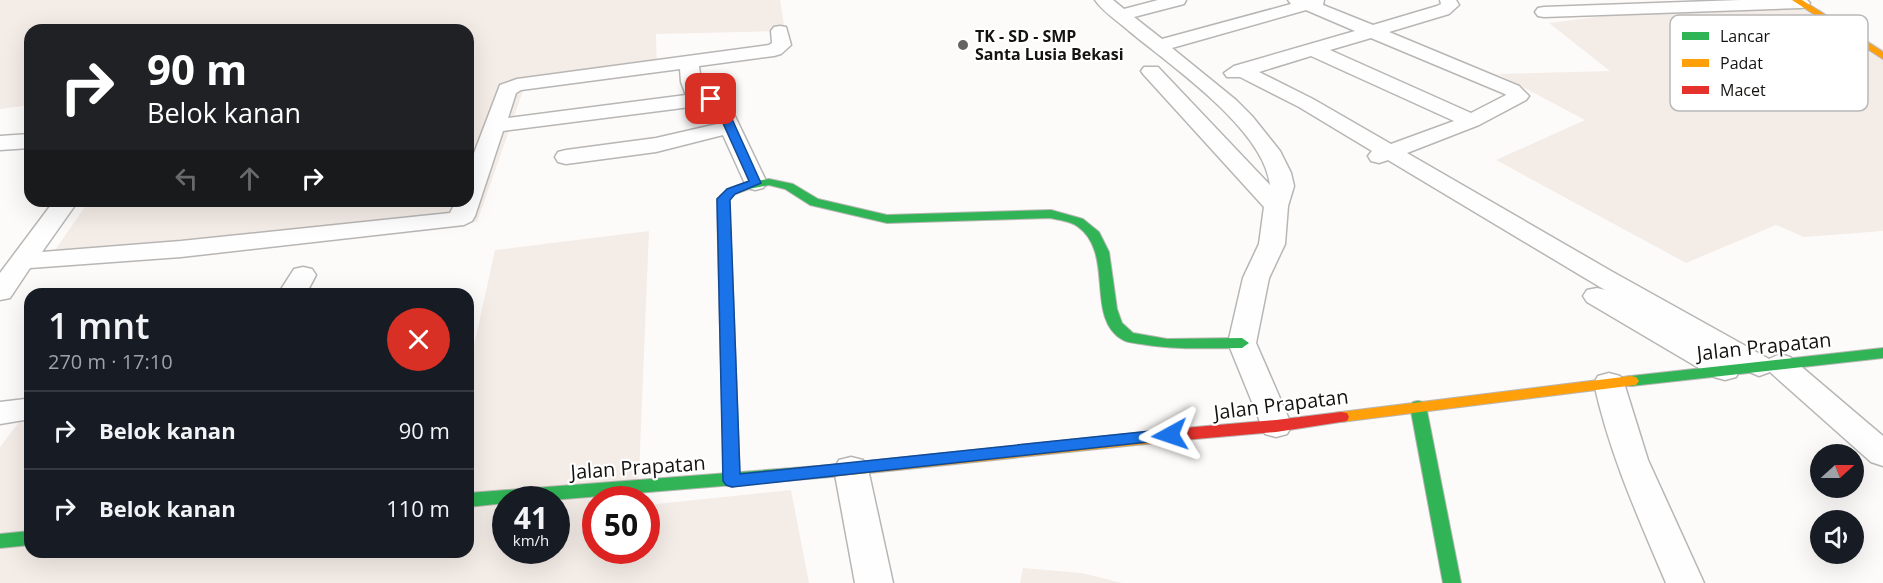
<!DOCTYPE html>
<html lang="id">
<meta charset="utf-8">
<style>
:root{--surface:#171b24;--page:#20242c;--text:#f1f3f6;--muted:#9ea1a6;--line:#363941}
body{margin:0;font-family:"Open Sans",sans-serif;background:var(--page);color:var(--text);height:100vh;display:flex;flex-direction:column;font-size:22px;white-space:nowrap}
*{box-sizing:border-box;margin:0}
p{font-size:20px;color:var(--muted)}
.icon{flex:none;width:33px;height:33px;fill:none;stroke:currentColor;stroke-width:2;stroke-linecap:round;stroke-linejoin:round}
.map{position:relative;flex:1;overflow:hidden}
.sheet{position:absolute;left:24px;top:288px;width:450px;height:270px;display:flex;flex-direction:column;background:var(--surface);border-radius:18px;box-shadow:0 6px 24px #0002}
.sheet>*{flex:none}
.guide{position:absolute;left:24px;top:24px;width:450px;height:183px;border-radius:18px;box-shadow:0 6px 24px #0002;background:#202124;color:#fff;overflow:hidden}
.needle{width:39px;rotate:69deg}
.buttons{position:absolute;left:1810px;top:444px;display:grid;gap:12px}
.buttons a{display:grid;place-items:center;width:54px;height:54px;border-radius:50%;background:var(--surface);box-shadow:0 6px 24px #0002;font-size:30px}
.speed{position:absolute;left:492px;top:486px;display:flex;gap:12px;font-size:30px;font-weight:700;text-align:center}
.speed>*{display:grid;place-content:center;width:78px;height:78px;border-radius:50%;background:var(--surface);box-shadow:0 6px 24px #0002;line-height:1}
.speed small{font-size:15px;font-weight:400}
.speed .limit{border:9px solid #d22;background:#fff;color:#111}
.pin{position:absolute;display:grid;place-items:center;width:51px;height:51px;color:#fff;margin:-26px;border-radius:12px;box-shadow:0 3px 9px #0006}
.me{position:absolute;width:66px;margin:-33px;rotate:265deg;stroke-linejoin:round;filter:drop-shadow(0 0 4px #0008)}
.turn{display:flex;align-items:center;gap:21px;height:126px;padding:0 24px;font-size:27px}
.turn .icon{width:78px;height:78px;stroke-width:2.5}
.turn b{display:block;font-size:42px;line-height:51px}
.lanes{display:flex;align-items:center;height:57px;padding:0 24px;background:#0003;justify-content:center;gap:30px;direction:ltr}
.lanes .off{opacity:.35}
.round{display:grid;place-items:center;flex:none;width:63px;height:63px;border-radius:32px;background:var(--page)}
.headline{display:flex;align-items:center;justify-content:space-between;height:102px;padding:0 24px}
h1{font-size:36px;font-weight:600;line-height:45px}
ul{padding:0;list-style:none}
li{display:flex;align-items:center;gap:18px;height:78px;padding:0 24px;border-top:2px solid var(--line)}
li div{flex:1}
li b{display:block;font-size:22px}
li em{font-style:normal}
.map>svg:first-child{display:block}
.built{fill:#f4ece7;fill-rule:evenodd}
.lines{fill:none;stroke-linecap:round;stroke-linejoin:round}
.street-casing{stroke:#b8b6b4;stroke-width:3}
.fast-casing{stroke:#b8b6b4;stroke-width:2}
.slow-casing{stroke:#b8b6b4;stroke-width:2}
.jam-casing{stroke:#b8b6b4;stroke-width:2}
.street{fill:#fffefe;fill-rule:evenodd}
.fast{fill:#30b455;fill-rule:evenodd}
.slow{fill:#ff9f0a;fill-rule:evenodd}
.jam{fill:#e5322d;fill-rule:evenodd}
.route{fill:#1a73e8;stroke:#114b97;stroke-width:1.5}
.poi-dot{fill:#666462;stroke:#fff;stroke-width:2}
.labels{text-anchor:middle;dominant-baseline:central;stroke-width:4.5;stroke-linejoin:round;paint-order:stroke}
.far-poi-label{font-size:16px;font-weight:bold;fill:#151311;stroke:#fff;text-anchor:start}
.street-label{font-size:20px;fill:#151311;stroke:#fff}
.key{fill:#fff;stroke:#b9b8b8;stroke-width:1.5}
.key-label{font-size:16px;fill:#151311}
</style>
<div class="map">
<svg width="1883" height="583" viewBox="0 0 1883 583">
<rect width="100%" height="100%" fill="#fdfbf9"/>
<g class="built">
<polygon points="0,0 780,0 785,31 656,34 657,72 525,85 477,222 44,266 89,201 468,201 468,30 30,30 30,105 0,109"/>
<polygon points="1819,9 1883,49 1883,231 1804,237 1776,225 1686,263 1496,160 1585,120 1498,74 1610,71 1549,23 1644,11"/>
<path d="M 649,231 L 638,499 L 596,500 L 596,550 L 646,550 L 647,505 L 791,490 L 809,583 L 0,583 L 0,447 L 19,422 L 30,421 L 30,552 L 468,552 L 468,373 L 495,250 ZM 506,500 L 556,500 L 556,550 L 506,550 Z"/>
<polygon points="1023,568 1082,573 1122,583 1020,583"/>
</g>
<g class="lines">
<g class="street-casing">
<g id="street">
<path d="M 1095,0 L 1113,0 L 1124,9 L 1158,0 L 1186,0 L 1184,4 L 1134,17 L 1162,39 L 1291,4 L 1288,0 L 1324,0 L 1323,5 L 1373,25 L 1437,6 L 1441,4 L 1440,0 L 1456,0 L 1459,5 L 1449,14 L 1389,32 L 1519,86 L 1529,96 L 1526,100 L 1479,125 L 1407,153 L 1611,271 L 1769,359 L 1780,354 L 1790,357 L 1883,436 L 1883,466 L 1871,462 L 1770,372 L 1759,376 L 1738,367 L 1740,370 L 1736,377 L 1725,380 L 1714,377 L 1587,302 L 1583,296 L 1587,290 L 1597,288 L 1605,290 L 1388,160 L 1379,163 L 1371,161 L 1368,156 L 1372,151 L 1299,107 L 1240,77 L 1227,77 L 1224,73 L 1234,66 L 1355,31 L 1306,10 L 1172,48 L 1236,100 L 1252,116 L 1280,151 L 1291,173 L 1294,186 L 1288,206 L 1285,244 L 1269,278 L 1256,343 L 1292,426 L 1287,434 L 1276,437 L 1265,434 L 1228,343 L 1243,278 L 1259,244 L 1264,207 L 1144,75 L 1141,71 L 1144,67 L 1158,67 L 1270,185 C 1264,129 1171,66 1129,31 C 1118,21 1103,12 1095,0 ZM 1371,38 L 1505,94 L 1506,95 L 1471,113 L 1330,50 ZM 1311,56 L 1454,121 L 1391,144 L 1313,99 L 1259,72 Z"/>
<polygon points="1740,0 1807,0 1810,3 1807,7 1801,8 1544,17 1538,16 1535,12 1538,8 1544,7"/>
<path d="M 780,26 L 786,27 L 791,45 L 781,54 L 774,56 L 699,66 L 701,82 L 705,93 L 718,95 L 731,108 L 767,183 L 763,188 L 755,190 L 747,188 L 723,135 L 656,152 L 566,164 L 558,162 L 555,157 L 558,152 L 566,150 L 656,138 L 717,124 L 712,111 L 706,105 L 503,131 L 475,216 L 472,221 L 464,225 L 181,257 L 30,268 L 10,298 L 0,300 L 0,273 L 54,201 L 78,201 L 42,252 L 181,241 L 450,213 L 456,201 L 468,201 L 468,169 L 500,85 L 517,79 L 769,45 L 772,43 L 771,31 L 774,27 ZM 680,69 L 681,82 L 686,95 L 508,118 L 516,93 L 521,90 Z"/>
<polygon points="30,134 30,148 0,150 0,136"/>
<polygon points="303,267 312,269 316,275 306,294 278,294 294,269"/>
<path d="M 1609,373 L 1620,376 L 1624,383 L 1648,460 L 1704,583 L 1666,583 C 1638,517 1609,453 1594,383 L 1598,376 Z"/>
<polygon points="25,399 30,401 30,419 0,424 0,402"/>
<polygon points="851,457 863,460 868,469 893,583 855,583 834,469 839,460"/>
</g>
</g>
<g class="fast-casing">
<g id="fast">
<path d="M 769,179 L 793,184 L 818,199 L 887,215 L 1051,210 L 1083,219 L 1099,232 L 1109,252 L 1117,309 L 1122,323 L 1133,333 L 1167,339 L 1242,338 L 1249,343 L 1242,348 C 1208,348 1175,350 1141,344 C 1136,343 1128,343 1123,340 C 1084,318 1116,253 1077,226 C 1070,221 1059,220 1050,218 L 887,223 L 810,205 L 785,189 L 769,185 L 749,189 L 735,194 L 729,200 L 733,290 L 726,294 L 721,293 L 719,290 L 717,199 C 730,184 750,182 769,179 Z"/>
<polygon points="1883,348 1883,358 1631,386 1626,385 1623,381 1626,377 1631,376"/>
<polygon points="1418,401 1423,402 1426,406 1461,583 1443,583 1410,406 1413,402"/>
<polygon points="831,465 837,467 839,471 837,475 831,477 552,500 506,500 506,503 468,507 468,493"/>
<polygon points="30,531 30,545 0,548 0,534"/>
</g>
</g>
<g class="slow-casing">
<g id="slow">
<polygon points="1792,0 1802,0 1883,52 1883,59"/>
<polygon points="726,286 733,290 740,481 738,485 732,487 726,485 724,481 719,290"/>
<polygon points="1631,376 1636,377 1639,381 1636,385 1341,422 1335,421 1333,417 1335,413 1341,412"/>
<polygon points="1184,428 1190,430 1192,434 1190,438 1184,440 831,477 825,475 823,471 825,467 831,465"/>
</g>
</g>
<g class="jam-casing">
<polygon id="jam" points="1341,412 1347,413 1349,417 1347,421 1276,432 1184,440 1178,438 1176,434 1178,430 1184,428 1276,420"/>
</g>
<use href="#street" class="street"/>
<use href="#fast" class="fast"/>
<use href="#slow" class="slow"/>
<use href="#jam" class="jam"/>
</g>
<polygon class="route" points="711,96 727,108 761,183 735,194 730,200 740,474 1170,429 1176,431 1178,435 1176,439 732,487 726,485 723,481 717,199 727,189 749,181 717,110 706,99"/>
<circle class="poi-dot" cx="963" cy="45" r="6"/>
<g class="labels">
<g class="far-poi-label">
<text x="975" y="36">TK - SD - SMP<tspan x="975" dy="18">Santa Lusia Bekasi</tspan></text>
</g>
<g class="street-label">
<text transform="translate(1764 346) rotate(-6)">Jalan Prapatan</text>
<text transform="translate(1281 404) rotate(-7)">Jalan Prapatan</text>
<text transform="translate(638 467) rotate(-4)">Jalan Prapatan</text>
</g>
</g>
<rect x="1670" y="15" width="198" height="96" rx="9" class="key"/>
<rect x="1682" y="32" width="27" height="8" fill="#30b455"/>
<rect x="1682" y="59" width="27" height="8" fill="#ff9f0a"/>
<rect x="1682" y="86" width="27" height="8" fill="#e5322d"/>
<g class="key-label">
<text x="1720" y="42">Lancar</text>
<text x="1720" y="69">Padat</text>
<text x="1720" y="96">Macet</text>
</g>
</svg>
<div class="buttons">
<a><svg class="needle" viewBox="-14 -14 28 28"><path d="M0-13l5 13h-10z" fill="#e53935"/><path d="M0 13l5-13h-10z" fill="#9ea1a6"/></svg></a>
<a><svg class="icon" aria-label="sound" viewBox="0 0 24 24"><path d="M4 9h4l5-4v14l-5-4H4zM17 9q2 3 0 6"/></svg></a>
</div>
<div class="speed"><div>41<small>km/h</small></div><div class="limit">50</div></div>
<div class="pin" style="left:711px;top:99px;background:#d93025"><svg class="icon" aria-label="arrive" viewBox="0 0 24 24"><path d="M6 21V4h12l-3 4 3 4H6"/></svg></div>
<svg class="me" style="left:1170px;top:435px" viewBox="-20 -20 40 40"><path d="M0-17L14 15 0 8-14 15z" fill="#1a73e8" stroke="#fff" stroke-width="4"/></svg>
<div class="guide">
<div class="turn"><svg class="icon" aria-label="right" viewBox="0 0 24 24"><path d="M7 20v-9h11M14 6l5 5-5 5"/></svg><div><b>90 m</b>Belok kanan</div></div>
<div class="lanes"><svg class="icon off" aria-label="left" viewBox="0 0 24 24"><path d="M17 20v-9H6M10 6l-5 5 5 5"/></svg><svg class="icon off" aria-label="ahead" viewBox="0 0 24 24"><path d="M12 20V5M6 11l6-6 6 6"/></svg><svg class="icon" aria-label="right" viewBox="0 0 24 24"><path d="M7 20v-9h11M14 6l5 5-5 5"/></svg></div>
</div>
<section class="sheet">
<div class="headline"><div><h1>1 mnt</h1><p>270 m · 17:10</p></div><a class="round" style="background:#d93025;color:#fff"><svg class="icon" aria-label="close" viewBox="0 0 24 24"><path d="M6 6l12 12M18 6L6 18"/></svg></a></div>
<ul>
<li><svg class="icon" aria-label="right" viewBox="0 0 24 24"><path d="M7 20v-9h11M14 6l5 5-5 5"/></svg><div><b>Belok kanan</b></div><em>90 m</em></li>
<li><svg class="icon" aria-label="right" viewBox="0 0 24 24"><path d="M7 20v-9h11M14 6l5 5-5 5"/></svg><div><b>Belok kanan</b></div><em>110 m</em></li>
</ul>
</section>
</div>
